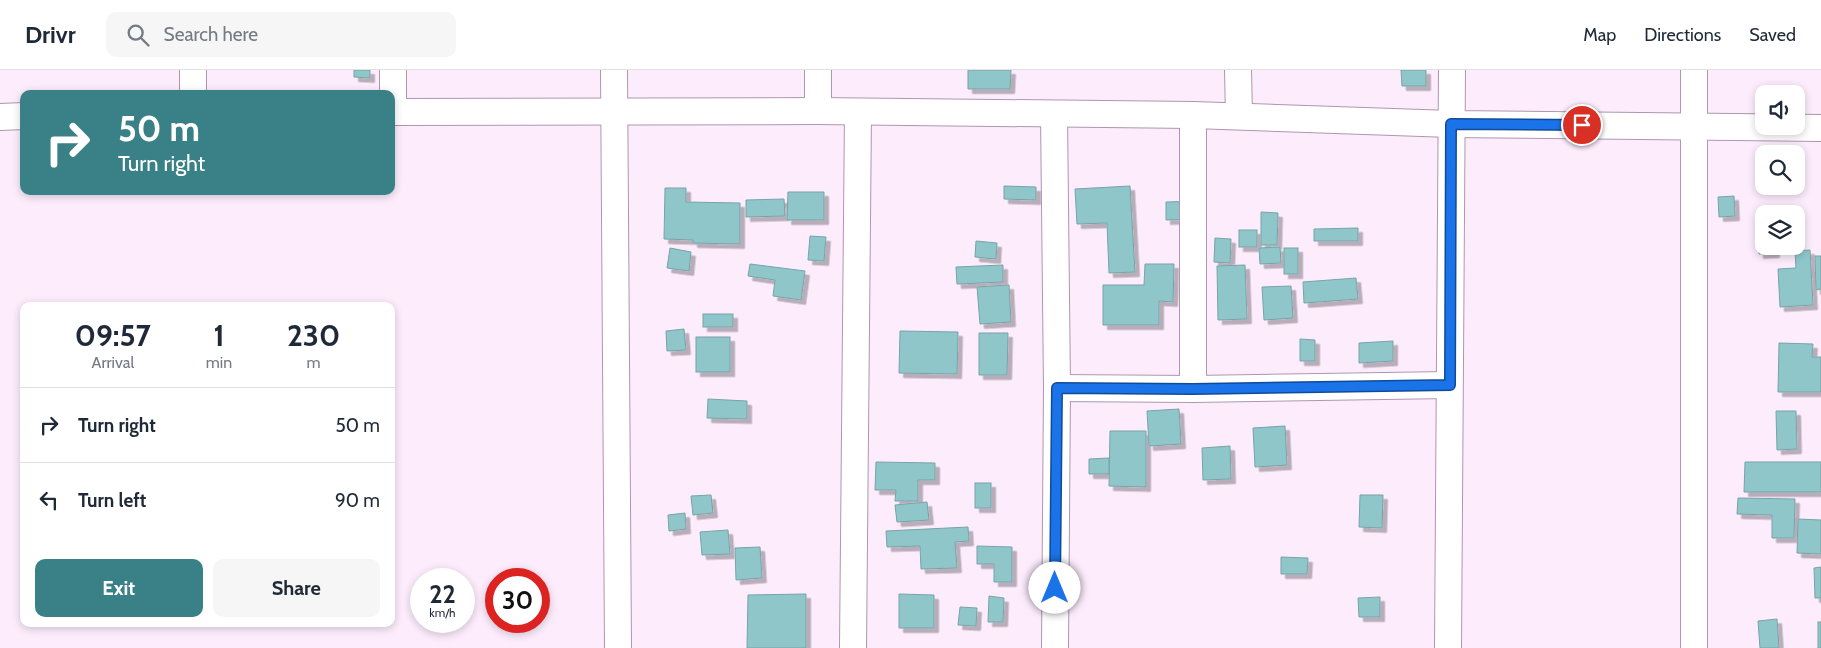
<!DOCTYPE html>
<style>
:root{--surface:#fff;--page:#f6f6f7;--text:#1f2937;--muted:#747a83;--line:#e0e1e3;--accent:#398187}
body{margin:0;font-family:Cabin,sans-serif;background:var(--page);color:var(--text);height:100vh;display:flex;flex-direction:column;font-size:19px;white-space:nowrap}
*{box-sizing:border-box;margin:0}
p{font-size:16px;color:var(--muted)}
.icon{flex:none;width:28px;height:28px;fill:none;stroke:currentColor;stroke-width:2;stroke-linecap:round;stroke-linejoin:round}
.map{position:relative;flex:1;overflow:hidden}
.panel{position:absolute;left:20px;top:232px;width:375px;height:325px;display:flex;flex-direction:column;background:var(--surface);border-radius:10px;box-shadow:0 2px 8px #0003}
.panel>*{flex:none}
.hud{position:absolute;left:20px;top:20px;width:375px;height:105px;border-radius:10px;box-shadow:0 2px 8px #0003;background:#398187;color:#fff;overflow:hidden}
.tools{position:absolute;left:1755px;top:15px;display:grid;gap:10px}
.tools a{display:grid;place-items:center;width:50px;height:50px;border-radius:10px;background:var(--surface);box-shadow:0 2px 8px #0003;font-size:25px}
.speed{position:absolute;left:410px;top:498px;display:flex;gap:10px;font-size:25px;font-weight:700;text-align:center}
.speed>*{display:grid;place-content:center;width:65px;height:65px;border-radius:50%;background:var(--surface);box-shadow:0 2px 8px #0003;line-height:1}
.speed small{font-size:12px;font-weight:400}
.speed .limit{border:8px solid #d22;background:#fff;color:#111}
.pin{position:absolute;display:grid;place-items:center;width:42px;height:42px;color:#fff;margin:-21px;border:2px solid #fff;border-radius:50%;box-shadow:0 1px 5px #0007}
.me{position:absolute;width:55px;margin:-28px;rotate:0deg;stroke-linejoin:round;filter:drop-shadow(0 0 4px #0008)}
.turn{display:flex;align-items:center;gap:18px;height:105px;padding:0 15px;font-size:22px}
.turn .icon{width:65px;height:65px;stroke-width:2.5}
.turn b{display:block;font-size:35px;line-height:42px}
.eta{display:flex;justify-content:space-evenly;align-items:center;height:85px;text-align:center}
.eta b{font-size:30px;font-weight:800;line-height:35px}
.cta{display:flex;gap:10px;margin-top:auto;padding:10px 15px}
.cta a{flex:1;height:58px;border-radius:10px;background:var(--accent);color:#fff;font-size:20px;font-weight:800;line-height:58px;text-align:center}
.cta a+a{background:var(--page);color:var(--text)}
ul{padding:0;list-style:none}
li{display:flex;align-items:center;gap:15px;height:75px;padding:0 15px;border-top:1px solid var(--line)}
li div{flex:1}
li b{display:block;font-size:19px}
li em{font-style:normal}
header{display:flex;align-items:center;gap:30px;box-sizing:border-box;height:70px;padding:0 25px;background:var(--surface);border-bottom:1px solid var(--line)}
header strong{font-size:24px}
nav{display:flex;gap:28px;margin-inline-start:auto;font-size:18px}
.search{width:350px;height:45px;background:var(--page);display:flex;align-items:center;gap:12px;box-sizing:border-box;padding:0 18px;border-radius:10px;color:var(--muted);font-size:19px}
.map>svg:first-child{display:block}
.building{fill:#8fc6ca;stroke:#78a3a7;filter:url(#shadow)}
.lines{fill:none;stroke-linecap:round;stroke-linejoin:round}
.street-casing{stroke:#af96b0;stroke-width:28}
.street{stroke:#fff;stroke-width:26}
.route-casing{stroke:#114b97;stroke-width:12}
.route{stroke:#1a73e8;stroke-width:9}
</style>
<header>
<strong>Drivr</strong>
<div class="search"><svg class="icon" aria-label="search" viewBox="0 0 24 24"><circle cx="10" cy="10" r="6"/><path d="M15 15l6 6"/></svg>Search here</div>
<nav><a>Map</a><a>Directions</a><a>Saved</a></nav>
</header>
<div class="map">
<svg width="1821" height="578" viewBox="0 0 1821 578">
<defs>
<filter id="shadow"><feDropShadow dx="4.5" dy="4.5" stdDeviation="0" flood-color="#0004"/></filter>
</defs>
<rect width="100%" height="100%" fill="#fcecfc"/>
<g class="building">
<polygon points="354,0 370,0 370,8 354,7"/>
<polygon points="968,0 1011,0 1010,19 968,19"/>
<polygon points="1401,0 1426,0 1426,16 1402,16"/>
<polygon points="1004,116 1036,117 1036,130 1004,129"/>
<polygon points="1130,116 1135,202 1109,203 1107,153 1077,154 1075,119"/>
<polygon points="665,118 686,118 686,132 740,133 740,174 693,173 693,170 664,169"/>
<polygon points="788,122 824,122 824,150 787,150"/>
<polygon points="1734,126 1735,146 1719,147 1718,127"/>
<polygon points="784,129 785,146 746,147 746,130"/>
<polygon points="1198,131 1199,149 1166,150 1166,132"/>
<polygon points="1261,142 1278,143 1277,175 1261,175"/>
<polygon points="1757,146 1764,146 1764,176 1775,176 1775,183 1759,184"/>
<polygon points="1358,158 1358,171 1314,171 1314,159"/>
<rect x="1239" y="160" width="18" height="17"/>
<polygon points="810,166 826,167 824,191 808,190"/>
<polygon points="1215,168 1231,169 1230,193 1214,192"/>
<polygon points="976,171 997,173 996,189 975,187"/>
<polygon points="1280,177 1281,193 1260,194 1259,178"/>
<polygon points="670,178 691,182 689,201 667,198"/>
<rect x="1284" y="178" width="14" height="26"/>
<polygon points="1810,180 1813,235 1780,237 1778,199 1796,198 1795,181"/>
<polygon points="1815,186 1821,186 1821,219 1816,220"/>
<polygon points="750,194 805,201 801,230 773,226 775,210 748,206"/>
<polygon points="1145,194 1174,194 1173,232 1159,231 1159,255 1103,255 1103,215 1144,215"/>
<polygon points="1003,195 1003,212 957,214 956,197"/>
<polygon points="1245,195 1247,249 1218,250 1217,196"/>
<polygon points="1356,208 1358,229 1304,233 1303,212"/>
<polygon points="1009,215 1011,252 980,254 977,217"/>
<polygon points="1291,216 1293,248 1264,250 1262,217"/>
<rect x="703" y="244" width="30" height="13"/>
<polygon points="684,259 686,280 667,281 666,261"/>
<polygon points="900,261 958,262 957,304 899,303"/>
<polygon points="979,263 1008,263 1007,305 979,305"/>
<rect x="696" y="267" width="34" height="35"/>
<polygon points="1300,269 1315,270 1315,291 1300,291"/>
<polygon points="1393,271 1393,291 1359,293 1359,273"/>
<polygon points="1779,273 1813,274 1812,287 1821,287 1821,322 1778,322"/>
<polygon points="708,329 747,331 747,349 707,348"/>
<polygon points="1179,339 1181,374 1149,376 1147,341"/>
<polygon points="1776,341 1796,341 1797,379 1777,380"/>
<polygon points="1285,356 1287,395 1255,397 1253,358"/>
<polygon points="1110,361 1146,361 1146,417 1109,416"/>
<polygon points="1230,376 1231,409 1203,410 1202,378"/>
<polygon points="1109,388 1109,404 1089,404 1089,389"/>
<polygon points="876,392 935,393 935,410 918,410 918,431 895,431 896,420 875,420"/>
<polygon points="1745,392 1821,392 1821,422 1744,422"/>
<rect x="975" y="413" width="16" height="25"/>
<polygon points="711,425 713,443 693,445 691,426"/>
<polygon points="1360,425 1383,425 1382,458 1359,457"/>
<polygon points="1738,428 1795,429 1794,468 1772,468 1772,445 1737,444"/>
<polygon points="927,432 929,450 897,452 895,435"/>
<polygon points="685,443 686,459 669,461 668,445"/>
<polygon points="1798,449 1821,450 1821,484 1797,483"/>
<polygon points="968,457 969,471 955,472 957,498 921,499 920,476 887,477 886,461"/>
<polygon points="728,460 730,484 702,485 700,462"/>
<polygon points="977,476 1012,477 1012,512 994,512 994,494 977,494"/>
<polygon points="760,477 762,508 736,510 735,478"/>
<polygon points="1281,487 1308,488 1307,504 1281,504"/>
<polygon points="1821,497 1821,528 1815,528 1814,498"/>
<polygon points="806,524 806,578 747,578 748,525"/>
<polygon points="899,524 934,525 934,558 899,558"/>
<polygon points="989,526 1004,528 1003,552 988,552"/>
<polygon points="1380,527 1380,547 1359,547 1358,528"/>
<polygon points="960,537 977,538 976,556 958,555"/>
<polygon points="1777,549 1779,578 1760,578 1758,551"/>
<rect x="1818" y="552" width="3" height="26"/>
</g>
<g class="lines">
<g class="street-casing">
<g id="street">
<polyline points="193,0 193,24"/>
<polyline points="614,0 618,578"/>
<polyline points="818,0 818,41"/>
<polyline points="1238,0 1239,46"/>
<polyline points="1694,0 1694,578"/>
<polyline points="391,42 818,41 1193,45 1451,54 1821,58"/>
<polyline points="393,42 393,0"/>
<polyline points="1054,44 1057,318 1055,578"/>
<polyline points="0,47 24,46"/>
<polyline points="1057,318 1193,319 1449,315"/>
<polyline points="1193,319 1193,45"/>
<polyline points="853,578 858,42"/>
<polyline points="1448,578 1452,0"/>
</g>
</g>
<use href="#street" class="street"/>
</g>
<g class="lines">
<g class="route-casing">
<polyline id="route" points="1055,518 1057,318 1193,319 1450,315 1451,54 1582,55"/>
</g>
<use href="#route" class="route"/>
</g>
</svg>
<div class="tools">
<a><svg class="icon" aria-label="sound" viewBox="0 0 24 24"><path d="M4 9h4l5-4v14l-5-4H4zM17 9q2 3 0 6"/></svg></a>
<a><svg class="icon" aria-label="search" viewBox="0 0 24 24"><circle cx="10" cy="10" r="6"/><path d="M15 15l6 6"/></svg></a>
<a><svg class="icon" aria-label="layers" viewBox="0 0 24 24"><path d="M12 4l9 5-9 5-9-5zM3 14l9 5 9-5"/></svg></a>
</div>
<div class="speed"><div>22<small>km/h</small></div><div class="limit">30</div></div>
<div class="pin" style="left:1582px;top:55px;background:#d93025"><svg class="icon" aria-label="arrive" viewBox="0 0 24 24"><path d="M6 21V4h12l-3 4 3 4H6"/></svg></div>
<svg class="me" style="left:1055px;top:518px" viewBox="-20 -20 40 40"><circle r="19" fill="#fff"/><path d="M0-13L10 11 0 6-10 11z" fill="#1a73e8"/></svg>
<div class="hud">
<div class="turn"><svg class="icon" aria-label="right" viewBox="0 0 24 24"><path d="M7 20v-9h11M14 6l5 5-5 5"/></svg><div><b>50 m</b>Turn right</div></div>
</div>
<section class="panel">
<div class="eta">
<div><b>09:57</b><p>Arrival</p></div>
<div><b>1</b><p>min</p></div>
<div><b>230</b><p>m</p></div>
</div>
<ul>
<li><svg class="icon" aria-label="right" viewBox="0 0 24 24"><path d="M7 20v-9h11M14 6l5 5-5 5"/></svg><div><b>Turn right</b></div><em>50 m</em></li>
<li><svg class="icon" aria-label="left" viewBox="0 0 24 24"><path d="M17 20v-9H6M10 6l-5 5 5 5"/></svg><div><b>Turn left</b></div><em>90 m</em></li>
</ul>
<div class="cta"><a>Exit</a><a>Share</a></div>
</section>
</div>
